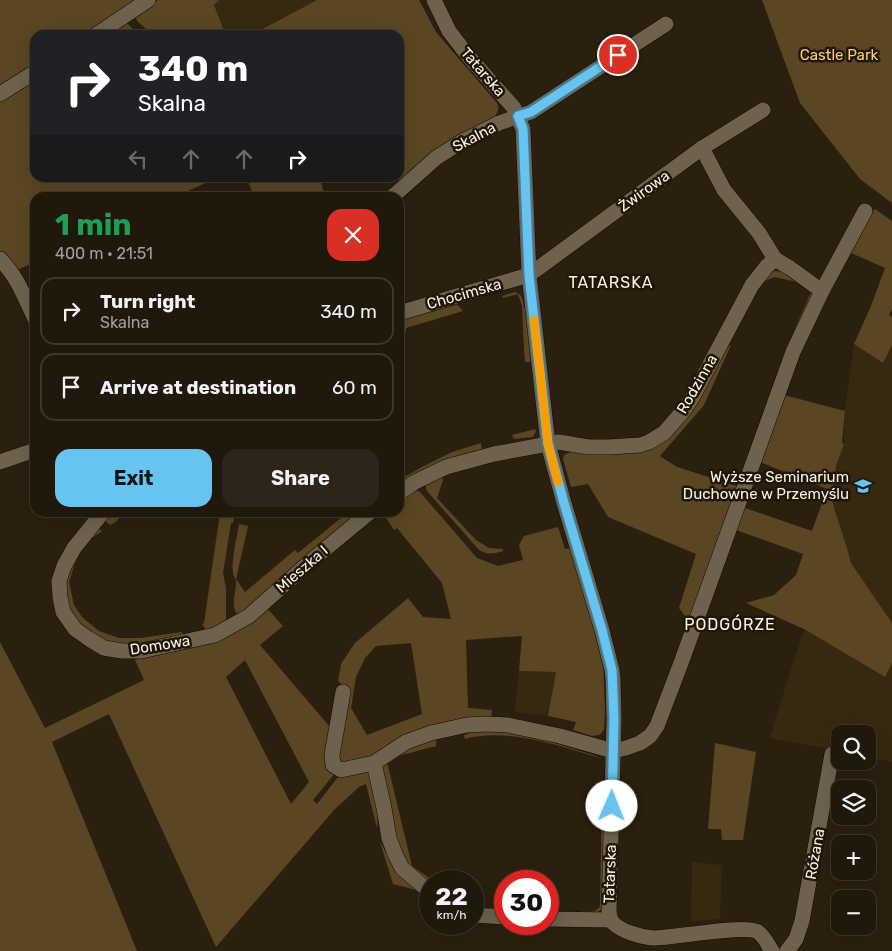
<!DOCTYPE html>
<meta charset="utf-8">
<style>
:root{--surface:#20180b;--page:#2d2519;--text:#f1f3f6;--muted:#a2a09d;--line:#3d372c;--accent:#67c4f0}
body{margin:0;font-family:Rubik,sans-serif;background:var(--page);color:var(--text);height:100vh;display:flex;flex-direction:column;font-size:19px;white-space:nowrap}
*{box-sizing:border-box;margin:0}
p{font-size:16px;color:var(--muted)}
.icon{flex:none;width:28px;height:28px;fill:none;stroke:currentColor;stroke-width:2;stroke-linecap:round;stroke-linejoin:round}
.map{position:relative;flex:1;overflow:hidden}
.details{position:absolute;left:30px;top:192px;width:374px;height:325px;display:flex;flex-direction:column;background:var(--surface);border-radius:15px;box-shadow:0 5px 20px #0002,0 0 0 1px var(--line)}
.details>*{flex:none}
.guide{position:absolute;left:30px;top:30px;width:374px;height:152px;border-radius:15px;box-shadow:0 5px 20px #0002,0 0 0 1px var(--line);background:#202124;color:#fff;overflow:hidden}
.fabs{position:absolute;left:831px;top:725px;display:grid;gap:10px}
.fabs a{display:grid;place-items:center;width:45px;height:45px;border-radius:10px;background:var(--surface);box-shadow:0 5px 20px #0002,0 0 0 1px var(--line);font-size:25px}
.speed{position:absolute;left:419px;top:870px;display:flex;gap:10px;font-size:25px;font-weight:700;text-align:center}
.speed>*{display:grid;place-content:center;width:65px;height:65px;border-radius:50%;background:var(--surface);box-shadow:0 5px 20px #0002,0 0 0 1px var(--line);line-height:1}
.speed small{font-size:12px;font-weight:400}
.speed .limit{border:8px solid #d22;background:#fff;color:#111}
.pin{position:absolute;display:grid;place-items:center;width:42px;height:42px;color:#fff;margin:-21px;border:2px solid #fff;border-radius:50%;box-shadow:0 1px 5px #0007}
.me{position:absolute;width:55px;margin:-28px;rotate:1deg;stroke-linejoin:round;filter:drop-shadow(0 0 4px #0008)}
.turn{display:flex;align-items:center;gap:18px;height:105px;padding:0 25px;font-size:22px}
.turn .icon{width:65px;height:65px;stroke-width:2.5}
.turn b{display:block;font-size:35px;line-height:42px}
.lanes{display:flex;align-items:center;height:48px;padding:0 25px;background:#0003;justify-content:center;gap:25px;direction:ltr}
.lanes .off{opacity:.35}
.round{display:grid;place-items:center;flex:none;width:52px;height:52px;border-radius:15px;background:var(--page)}
.headline{display:flex;align-items:center;justify-content:space-between;height:85px;padding:0 25px}
h1{font-size:30px;font-weight:700;line-height:38px;color:#1e9e55}
.cta{display:flex;gap:10px;margin-top:auto;padding:10px 25px}
.cta a{flex:1;height:58px;border-radius:15px;background:var(--accent);color:#111;font-size:20px;font-weight:700;line-height:58px;text-align:center}
.cta a+a{background:var(--page);color:var(--text)}
ul{padding:0;list-style:none}
li{display:flex;align-items:center;gap:15px;height:68px;margin:0 10px 8px;padding:0 15px;border:2px solid var(--line);border-radius:15px}
li div{flex:1}
li b{display:block;font-size:19px}
li em{font-style:normal}
.map>svg:first-child{display:block}
.built{fill:#362910}
.green{fill:#5a4622;fill-rule:evenodd}
.lines{fill:none;stroke-linecap:round;stroke-linejoin:round}
.street-casing{stroke:#130a00;stroke-width:16}
.street{stroke:#6e624f;stroke-width:15}
.route-casing{stroke:#437f9c;stroke-width:12}
.route{stroke:#67c4f0;stroke-width:9}
.slow{stroke:#f59e0b;stroke-width:9}
.labels{text-anchor:middle;dominant-baseline:central;stroke-width:5;stroke-linejoin:round;paint-order:stroke}
.park-label{font-size:15px;fill:#fdcd76;stroke:#211706}
.street-label{font-size:15px;fill:#faf3e8;stroke:#211706}
.poi-label{font-size:15px;fill:#faf3e8;stroke:#211706;text-anchor:end}
.neighbourhood-label{font-size:16px;letter-spacing:1px;fill:#faf3e8;stroke:#211706}
</style>
<div class="map">
<svg width="892" height="951" viewBox="0 0 892 951">
<rect width="100%" height="100%" fill="#2b200f"/>
<g class="built">
<polygon points="219,0 317,0 251,35 226,35 214,5"/>
<polygon points="854,344 883,363 892,345 892,623 851,563 847,548 835,511 832,499 836,466 844,444 845,411"/>
<polygon points="804,629 885,677 892,663 892,762 868,757 868,734 840,734 840,751 770,738 779,707"/>
<polygon points="519,671 556,672 548,716 515,712"/>
<polygon points="692,862 722,865 720,919 691,921"/>
</g>
<g class="green">
<polygon points="0,0 148,0 96,35 35,35 35,72 0,94"/>
<polygon points="158,0 219,0 214,5 225,33 222,35 153,35 138,22 135,17"/>
<path d="M 317,0 L 419,0 L 436,32 L 497,103 C 500,108 497,113 494,118 L 400,183 L 397,178 L 399,178 L 399,35 L 251,35 Z"/>
<polygon points="762,0 892,0 892,203 860,179 800,103"/>
<polygon points="127,23 138,35 108,35"/>
<polygon points="35,79 35,178 217,178 174,197 35,198 35,262 17,270 0,255 0,102 6,97"/>
<polygon points="247,178 320,178 325,197 254,197"/>
<polygon points="875,209 892,221 892,309 889,315 892,317 892,345 883,363 854,344 871,306 885,268 849,252"/>
<polygon points="774,271 783,272 814,290 777,383 774,383 796,326 812,290 802,283 774,277 759,284 764,278"/>
<path d="M 515,292 C 523,294 523,301 524,308 L 526,308 L 532,360 L 529,362 L 525,362 L 524,350 L 522,306 L 518,294 L 503,298 L 502,296 Z"/>
<polygon points="455,302 463,311 406,328 406,331 399,333 399,319"/>
<polygon points="731,345 704,405 660,456 677,467 740,487 691,624 679,608 696,554 608,517 588,484 571,487 563,459 564,455 571,452 622,454 640,452 695,405 728,347"/>
<polygon points="784,395 845,411 842,443 844,444 836,466 832,499 835,511 847,548 851,563 892,623 892,663 885,677 804,629 746,603 774,595 796,575 803,554 736,530 745,508 812,531 827,489 760,462"/>
<polygon points="535,429 536,431 533,437 514,439 512,435"/>
<path d="M 481,443 L 482,449 C 452,456 426,471 399,485 L 399,480 L 422,467 L 452,452 Z"/>
<path d="M 486,462 L 442,477 L 443,480 L 437,498 L 476,540 L 489,548 L 503,549 L 503,551 C 494,554 487,555 479,550 L 427,491 L 426,488 L 426,484 L 433,479 Z"/>
<path d="M 415,490 L 420,492 L 477,558 L 498,566 L 523,560 L 519,545 L 524,536 L 558,527 L 565,549 L 571,548 L 603,661 L 605,709 L 604,730 L 599,735 L 592,736 L 573,730 L 576,722 L 548,716 L 556,672 L 519,671 L 522,636 L 466,640 L 468,708 L 492,710 L 491,719 L 367,760 L 337,765 L 348,690 L 338,681 L 341,664 L 355,643 L 408,598 L 423,617 L 451,619 L 442,583 L 397,528 L 394,530 L 383,513 L 399,512 L 399,500 ZM 411,643 L 422,714 L 367,735 L 351,708 L 356,677 L 365,658 L 376,646 Z"/>
<polygon points="111,513 123,513 116,522 110,525 104,520"/>
<polygon points="220,513 235,513 233,523 231,523 223,573 226,589 226,619 222,624 208,633 202,624 204,623"/>
<path d="M 347,513 L 363,513 L 245,614 L 238,615 C 229,604 237,593 236,580 C 235,578 233,575 233,573 C 231,561 237,537 239,524 L 248,526 L 236,579 L 245,592 L 295,550 L 298,553 Z"/>
<polygon points="98,528 102,531 92,538 77,556 69,582 74,605 82,617 99,631 119,638 141,638 182,632 184,639 126,646 90,636 69,613 65,580 78,551"/>
<path d="M 265,606 L 283,626 L 260,645 L 330,727 L 336,772 L 313,800 L 317,804 L 338,777 L 347,773 L 366,769 C 380,779 378,812 377,828 L 366,784 L 359,787 L 335,809 L 216,947 L 109,714 L 52,742 L 137,951 L 0,951 L 0,642 L 45,728 L 144,680 L 135,660 L 210,644 L 239,628 ZM 245,660 L 309,782 L 291,804 L 226,677 Z"/>
<path d="M 476,731 L 514,733 L 552,742 L 596,756 L 600,758 C 560,746 506,727 465,739 L 464,735 Z"/>
<polygon points="436,737 436,746 398,756 387,762 412,866 434,881 430,881 430,887 400,855 382,764 388,757"/>
<polygon points="715,743 756,752 743,840 722,840 721,829 708,829"/>
<path d="M 602,791 L 605,792 L 603,907 C 597,915 591,914 582,914 L 582,911 C 589,912 596,913 600,906 Z"/>
<polygon points="380,842 397,871 420,891 393,884"/>
</g>
<g class="lines">
<g class="street-casing">
<g id="street">
<path d="M 434,0 L 449,31 L 469,57 L 514,108 L 523,129 L 529,275 L 548,444 L 564,503 L 602,630 L 612,670 L 613,679 L 614,719 L 609,912 C 610,915 610,918 611,920 C 617,931 642,937 653,938 C 674,938 745,924 758,932 C 765,937 768,945 772,951"/>
<polyline points="96,35 148,0"/>
<polyline points="0,94 35,72"/>
<polyline points="702,148 724,190 759,233 775,259 790,268 822,291"/>
<polyline points="391,198 436,158 461,142 499,123 531,112 666,24"/>
<path d="M 0,259 C 17,276 25,298 35,319"/>
<polyline points="399,313 529,275 702,148 763,110"/>
<polyline points="0,462 35,450"/>
<polyline points="399,493 415,482 446,467 494,454 559,442 588,447 609,447 640,445 649,442 664,433 683,411 692,398 752,285 767,266 775,259"/>
<polyline points="103,512 74,548 64,566 59,581 60,597 63,612 75,629 89,639 104,648 122,651 141,651 215,635 249,616 312,560 370,512"/>
<polyline points="343,692 332,755 333,765 341,770 374,763 406,742 431,733 467,725 486,724 508,725 560,736 613,751 626,748 640,743 650,736 657,726 681,663 793,352 822,291 865,211"/>
<polyline points="374,763 384,808 389,838 395,854 402,868 430,892"/>
<polyline points="472,915 505,917"/>
<polyline points="548,919 611,920"/>
<polyline points="787,951 796,939 802,921 832,754"/>
</g>
</g>
<use href="#street" class="street"/>
</g>
<g class="lines">
<g class="route-casing">
<polyline id="route" points="612,806 614,719 612,670 602,630 564,503 548,444 529,275 523,129 518,116 531,112 618,55"/>
</g>
<use href="#route" class="route"/>
<polyline class="slow" points="534,320 548,444 558,482"/>
</g>
<defs>
<g id="university-bare" transform="scale(1.35)"><path d="M0-5L7-2L0 1L-7-2ZM-4 1L0 2.5L4 1V4Q0 6-4 4Z" fill="#67c4f0" stroke="#211706" stroke-width="2.5" paint-order="stroke"/></g>
</defs>
<g fill-rule="evenodd">
<use href="#university-bare" x="863" y="486"/>
</g>
<g class="labels">
<g class="park-label">
<text x="839" y="55">Castle Park</text>
</g>
<g class="street-label">
<text transform="translate(483 72) rotate(49)">Tatarska</text>
<text transform="translate(474 137) rotate(-28)">Skalna</text>
<text transform="translate(644 191) rotate(-36)">Żwirowa</text>
<text transform="translate(464 294) rotate(-16)">Chocimska</text>
<text transform="translate(697 384) rotate(-60)">Rodzinna</text>
<text transform="translate(302 569) rotate(-41)">Mieszka I</text>
<text transform="translate(160 645) rotate(-9)">Domowa</text>
<text transform="translate(815 854) rotate(-80)">Różana</text>
<text transform="translate(610 874) rotate(-88)">Tatarska</text>
</g>
<g class="poi-label">
<text x="849" y="477">Wyższe Seminarium<tspan x="849" dy="17">Duchowne w Przemyślu</tspan></text>
</g>
<g class="neighbourhood-label">
<text x="611" y="282">TATARSKA</text>
<text x="730" y="624">PODGÓRZE</text>
</g>
</g>
</svg>
<div class="fabs">
<a><svg class="icon" aria-label="search" viewBox="0 0 24 24"><circle cx="10" cy="10" r="6"/><path d="M15 15l6 6"/></svg></a>
<a><svg class="icon" aria-label="layers" viewBox="0 0 24 24"><path d="M12 4l9 5-9 5-9-5zM3 14l9 5 9-5"/></svg></a>
<a>+</a>
<a>−</a>
</div>
<div class="speed"><div>22<small>km/h</small></div><div class="limit">30</div></div>
<div class="pin" style="left:618px;top:55px;background:#d93025"><svg class="icon" aria-label="arrive" viewBox="0 0 24 24"><path d="M6 21V4h12l-3 4 3 4H6"/></svg></div>
<svg class="me" style="left:612px;top:806px" viewBox="-20 -20 40 40"><circle r="19" fill="#fff"/><path d="M0-13L10 11 0 6-10 11z" fill="#67c4f0"/></svg>
<div class="guide">
<div class="turn"><svg class="icon" aria-label="right" viewBox="0 0 24 24"><path d="M7 20v-9h11M14 6l5 5-5 5"/></svg><div><b>340 m</b>Skalna</div></div>
<div class="lanes"><svg class="icon off" aria-label="left" viewBox="0 0 24 24"><path d="M17 20v-9H6M10 6l-5 5 5 5"/></svg><svg class="icon off" aria-label="ahead" viewBox="0 0 24 24"><path d="M12 20V5M6 11l6-6 6 6"/></svg><svg class="icon off" aria-label="ahead" viewBox="0 0 24 24"><path d="M12 20V5M6 11l6-6 6 6"/></svg><svg class="icon" aria-label="right" viewBox="0 0 24 24"><path d="M7 20v-9h11M14 6l5 5-5 5"/></svg></div>
</div>
<section class="details">
<div class="headline"><div><h1>1 min</h1><p>400 m · 21:51</p></div><a class="round" style="background:#d93025;color:#fff"><svg class="icon" aria-label="close" viewBox="0 0 24 24"><path d="M6 6l12 12M18 6L6 18"/></svg></a></div>
<ul>
<li><svg class="icon" aria-label="right" viewBox="0 0 24 24"><path d="M7 20v-9h11M14 6l5 5-5 5"/></svg><div><b>Turn right</b><p>Skalna</p></div><em>340 m</em></li>
<li><svg class="icon" aria-label="arrive" viewBox="0 0 24 24"><path d="M6 21V4h12l-3 4 3 4H6"/></svg><div><b>Arrive at destination</b></div><em>60 m</em></li>
</ul>
<div class="cta"><a>Exit</a><a>Share</a></div>
</section>
</div>
